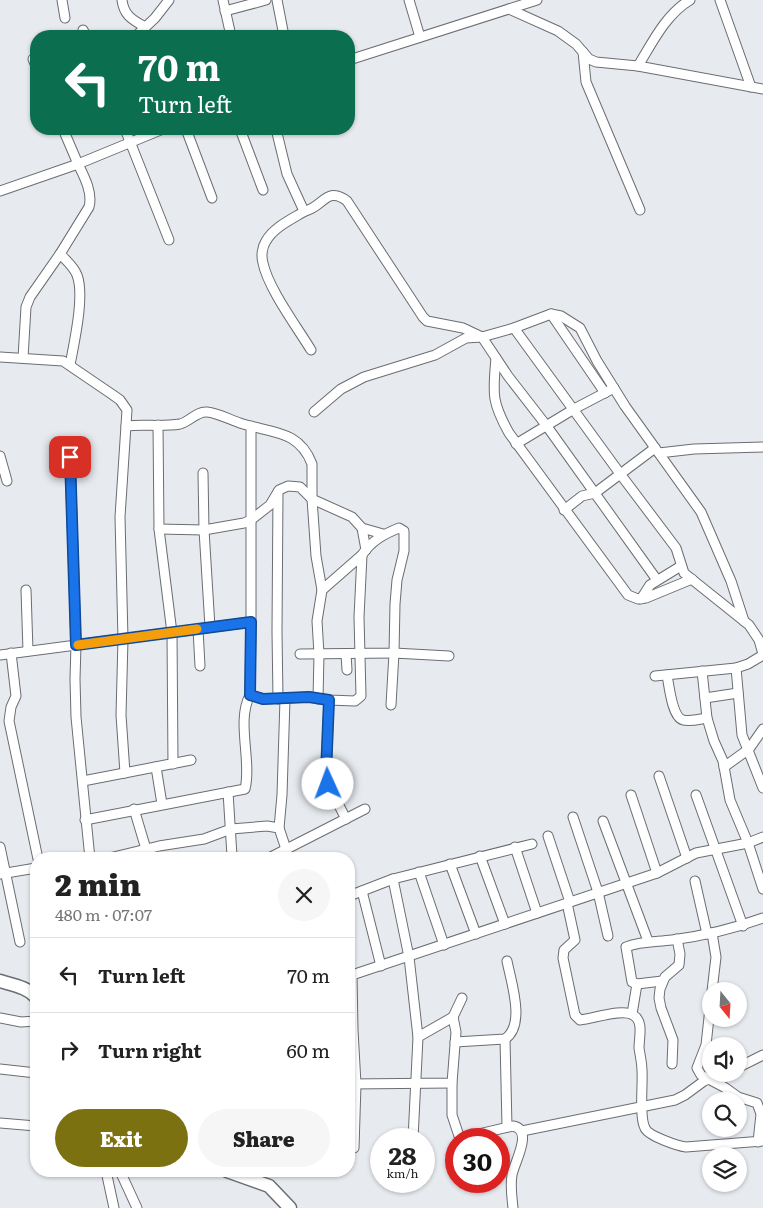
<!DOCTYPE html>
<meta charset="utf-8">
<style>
:root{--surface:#fff;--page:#f6f6f6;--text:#222;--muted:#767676;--line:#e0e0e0;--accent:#7c7111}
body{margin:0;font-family:Literata,serif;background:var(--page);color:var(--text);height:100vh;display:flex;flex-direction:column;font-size:19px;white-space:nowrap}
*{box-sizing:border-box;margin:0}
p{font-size:16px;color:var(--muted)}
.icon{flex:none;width:28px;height:28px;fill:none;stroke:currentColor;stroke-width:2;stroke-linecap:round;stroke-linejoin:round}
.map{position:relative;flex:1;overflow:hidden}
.sheet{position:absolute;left:30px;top:852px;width:325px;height:325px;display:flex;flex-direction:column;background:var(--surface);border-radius:20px;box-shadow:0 1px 4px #0004}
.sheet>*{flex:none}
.banner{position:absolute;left:30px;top:30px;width:325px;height:105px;border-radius:20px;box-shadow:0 1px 4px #0004;background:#0b6e4f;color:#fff;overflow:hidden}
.needle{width:32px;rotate:162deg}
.buttons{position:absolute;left:702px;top:982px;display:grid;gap:10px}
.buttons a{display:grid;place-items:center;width:45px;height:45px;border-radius:50%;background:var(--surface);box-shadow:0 1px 4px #0004;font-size:25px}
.speed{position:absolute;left:370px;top:1128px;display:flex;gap:10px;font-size:25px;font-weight:700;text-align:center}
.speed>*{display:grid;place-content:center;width:65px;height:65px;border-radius:50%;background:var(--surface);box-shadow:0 1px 4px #0004;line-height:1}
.speed small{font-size:12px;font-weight:400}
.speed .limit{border:8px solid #d22;background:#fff;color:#111}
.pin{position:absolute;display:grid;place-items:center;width:42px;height:42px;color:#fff;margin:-21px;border-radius:10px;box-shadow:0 2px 8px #0006}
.me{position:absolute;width:55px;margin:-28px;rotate:358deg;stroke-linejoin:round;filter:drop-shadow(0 0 4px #0008)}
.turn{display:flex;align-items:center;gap:18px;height:105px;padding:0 25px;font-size:22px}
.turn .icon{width:65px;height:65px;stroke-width:2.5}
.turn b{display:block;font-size:35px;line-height:42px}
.round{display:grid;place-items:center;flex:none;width:52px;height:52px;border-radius:26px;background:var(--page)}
.headline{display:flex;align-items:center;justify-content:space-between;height:85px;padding:0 25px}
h1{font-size:30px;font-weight:800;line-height:38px}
.primary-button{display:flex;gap:10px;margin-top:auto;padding:10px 25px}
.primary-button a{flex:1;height:58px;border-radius:30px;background:var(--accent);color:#fff;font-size:20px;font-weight:800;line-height:58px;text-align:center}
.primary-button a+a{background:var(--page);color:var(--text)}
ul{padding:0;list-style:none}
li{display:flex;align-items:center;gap:15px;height:75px;padding:0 25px;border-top:1px solid var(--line)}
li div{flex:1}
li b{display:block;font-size:19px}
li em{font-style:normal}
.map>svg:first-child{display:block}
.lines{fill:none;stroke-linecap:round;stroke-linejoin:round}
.street-casing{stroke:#6a6d72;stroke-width:11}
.secondary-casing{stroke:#6a6d72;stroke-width:15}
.street{stroke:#fff;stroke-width:9}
.secondary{stroke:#fff;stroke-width:12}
.route-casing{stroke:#114b97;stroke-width:12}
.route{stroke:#1a73e8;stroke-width:9}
.slow{stroke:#f59e0b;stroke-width:9}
</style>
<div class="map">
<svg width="763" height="1208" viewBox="0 0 763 1208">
<rect width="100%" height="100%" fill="#e7ebf0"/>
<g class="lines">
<g class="street-casing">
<g id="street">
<polyline points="62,0 65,18"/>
<path d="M 122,0 C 124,16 133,20 145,27"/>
<polyline points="223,0 231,36"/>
<polyline points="277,0 284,36"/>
<polyline points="409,0 420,37"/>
<polyline points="720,0 751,87"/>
<polyline points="509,9 558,31 576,44 589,59 596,62 638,66 763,89"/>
<polyline points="225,11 266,0"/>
<polyline points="83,30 86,36"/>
<polyline points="136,36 155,18 169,0"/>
<polyline points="583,52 586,82 640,210"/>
<polyline points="33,59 36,66"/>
<polyline points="349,60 537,0"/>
<path d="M 638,66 C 652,43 666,14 690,0"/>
<polyline points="63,129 78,164 163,129"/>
<polyline points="125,129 169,240"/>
<polyline points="186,129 212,198"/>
<polyline points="240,129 263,190"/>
<path d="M 276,129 L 287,174 L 303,209 L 305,211 C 322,208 327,185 347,201 L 423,317 L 427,321 L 463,328 L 482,337 L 508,376 L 546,425 L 657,580"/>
<path d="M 0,191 L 78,164 C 84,176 93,193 89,207 L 60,254 L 30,297 L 26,307 L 23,358"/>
<path d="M 305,211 C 292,219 274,227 266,241 C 262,247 261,256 263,263 C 268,288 297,327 311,350"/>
<path d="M 60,254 C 66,260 74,267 77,275 C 85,296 74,343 70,365"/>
<polyline points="551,314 605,393"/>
<polyline points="514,328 621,475 676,548 684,573 749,625 759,640 763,654"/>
<polyline points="0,357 63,361 113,395 120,400 127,410 120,517 123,639 121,715 125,773"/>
<path d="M 496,358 C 493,393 491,401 509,433 L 628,595 L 638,599 L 646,598 L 692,579"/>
<polyline points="314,412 341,389 364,377 435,355 466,338 482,337 514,328 551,314 561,316 580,328 597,361 625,406 701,512 731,581 744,621"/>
<polyline points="158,425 159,529 172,633 173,764"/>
<path d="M 126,426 C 144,424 162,427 180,424 C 189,422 197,411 207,412 C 219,413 232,421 243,424 C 272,433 299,430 312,464 L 312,499 L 316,556 L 322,590 L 317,621 L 319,654 L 318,699"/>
<polyline points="516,444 574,409 614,388"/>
<polyline points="659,453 694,449 763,447"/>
<polyline points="0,456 7,481"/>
<polyline points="70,457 76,645 75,679 76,717 90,859"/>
<polyline points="203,473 204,530 210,627"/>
<polyline points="564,510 582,496 595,493 655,448"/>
<polyline points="362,528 366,550"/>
<polyline points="159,529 204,530 244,523 251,520 270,505 279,490 288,486 300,487 312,499 352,517 362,528 383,534"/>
<polyline points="26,590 28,651"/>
<polyline points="641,599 650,585 681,566"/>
<polyline points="251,622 251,426"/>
<polyline points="198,629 200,666"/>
<polyline points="11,653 16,696 11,707 9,721 38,859"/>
<path d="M 300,654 L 394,653 L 395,604 L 397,580 L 404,551 L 404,531 L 399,528 C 384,534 371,541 362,555 L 322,590"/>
<polyline points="346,654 347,670"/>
<path d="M 0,655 L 251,622 L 250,695 C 236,721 252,761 245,789 L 85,820"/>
<polyline points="736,668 742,735 763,788"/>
<polyline points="702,671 707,718 714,741 723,761 730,800 748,843 763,889"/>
<path d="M 667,675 C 669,685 672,717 683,720 C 691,722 700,719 707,718"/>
<polyline points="655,676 736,668 748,664 763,655"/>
<polyline points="250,695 263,699 309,697 329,700 355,701 361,696 359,617 362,555"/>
<polyline points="705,698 738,693"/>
<polyline points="278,699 277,632 278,492"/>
<polyline points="329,700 326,773 328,784 346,819"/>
<polyline points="391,705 394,653 449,656"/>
<polyline points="156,767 162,804"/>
<polyline points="724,767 749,749 763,729"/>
<polyline points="659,776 687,858"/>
<polyline points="83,781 191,760"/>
<polyline points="228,792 232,856"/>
<polyline points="631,795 657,873"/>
<polyline points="696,795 743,926"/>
<polyline points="134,809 146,849"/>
<polyline points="573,817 598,892 608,936"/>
<polyline points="603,821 648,941"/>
<polyline points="279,828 282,795 285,699"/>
<polyline points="548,836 570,902"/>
<polyline points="0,847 20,942"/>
<polyline points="515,847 537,913"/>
<polyline points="480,856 505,924"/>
<polyline points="105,859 159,846 204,839 231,829 267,826 279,828 286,849"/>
<polyline points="267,859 365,809"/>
<polyline points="450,864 476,934"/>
<polyline points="419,872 444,945"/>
<polyline points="0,874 36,868"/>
<polyline points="695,881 707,934"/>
<polyline points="362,891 381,966"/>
<polyline points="349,896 393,879 532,844"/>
<path d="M 567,903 L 575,940 L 564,950 L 563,958 L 575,1015 L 580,1020 C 593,1019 622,1008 633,1015 C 644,1021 639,1037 639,1048 C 640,1055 642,1063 642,1071 C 643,1084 639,1117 645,1128 C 648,1136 678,1146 686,1147 L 763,1141"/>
<polyline points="712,933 716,957 712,991"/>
<polyline points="352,975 353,1030 356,1084 354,1148"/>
<polyline points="349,976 657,873 696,853 748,843 763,837"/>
<path d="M 662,981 L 637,984 L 632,982 L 626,947 C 641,941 656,942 672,940 C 703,936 733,929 763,918"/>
<polyline points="711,999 706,1045 697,1068 701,1075 724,1087 738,1097 757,1103 761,1114 758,1142"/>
<polyline points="632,1014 637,984"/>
<polyline points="453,1017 462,998"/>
<polyline points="0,1018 21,1022 36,1021"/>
<polyline points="505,1039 507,1127"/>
<path d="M 455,1042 L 505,1039 C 526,1025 511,982 507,961"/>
<polyline points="672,1064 673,1040 661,1008 659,998 660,989 665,977 679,965 680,954 677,939"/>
<polyline points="739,1067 763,1055"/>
<polyline points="0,1069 36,1073"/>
<path d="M 452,1083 L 452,1115 L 459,1136 L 466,1137 L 513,1126 C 534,1130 514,1163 512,1175 C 510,1186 512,1197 513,1208"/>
<polyline points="349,1084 452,1083 456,1032 453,1017 418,1037 409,957 393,879"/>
<polyline points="0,1123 36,1126"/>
<polyline points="522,1131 675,1100 685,1095 704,1081 721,1074"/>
<polyline points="413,1139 418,1037"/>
<polyline points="106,1171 114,1208"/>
<polyline points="120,1171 137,1208"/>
</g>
</g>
<g class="secondary-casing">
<g id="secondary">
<path d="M 0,981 C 13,985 27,987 36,997"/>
<polyline points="227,1171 269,1186 290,1208"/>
</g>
</g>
<use href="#street" class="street"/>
<use href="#secondary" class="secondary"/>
</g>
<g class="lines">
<g class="route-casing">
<polyline id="route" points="70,457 76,645 251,622 250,695 263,699 309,697 329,700 326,773 328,784"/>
</g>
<use href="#route" class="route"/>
<polyline class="slow" points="78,645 197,629"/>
</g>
</svg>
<div class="buttons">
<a><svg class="needle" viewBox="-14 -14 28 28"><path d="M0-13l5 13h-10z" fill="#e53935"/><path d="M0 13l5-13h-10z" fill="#767676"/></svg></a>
<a><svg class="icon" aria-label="sound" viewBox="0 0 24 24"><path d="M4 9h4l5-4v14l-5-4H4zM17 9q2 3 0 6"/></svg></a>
<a><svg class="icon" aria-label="search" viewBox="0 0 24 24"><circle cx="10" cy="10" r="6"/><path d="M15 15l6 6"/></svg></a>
<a><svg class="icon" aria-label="layers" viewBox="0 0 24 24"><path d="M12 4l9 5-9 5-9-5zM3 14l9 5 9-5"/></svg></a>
</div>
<div class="speed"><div>28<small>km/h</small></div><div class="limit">30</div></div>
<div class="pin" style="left:70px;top:457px;background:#d93025"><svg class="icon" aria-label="arrive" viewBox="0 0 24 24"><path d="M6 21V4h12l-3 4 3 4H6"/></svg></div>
<svg class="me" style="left:328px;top:784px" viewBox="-20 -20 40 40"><circle r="19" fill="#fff"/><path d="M0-13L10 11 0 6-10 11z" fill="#1a73e8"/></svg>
<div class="banner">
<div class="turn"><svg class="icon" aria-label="left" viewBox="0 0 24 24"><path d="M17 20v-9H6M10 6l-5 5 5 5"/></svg><div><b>70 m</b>Turn left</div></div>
</div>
<section class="sheet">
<div class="headline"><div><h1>2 min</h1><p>480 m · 07:07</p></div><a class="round"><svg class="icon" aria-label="close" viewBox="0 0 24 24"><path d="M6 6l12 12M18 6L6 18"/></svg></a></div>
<ul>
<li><svg class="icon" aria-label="left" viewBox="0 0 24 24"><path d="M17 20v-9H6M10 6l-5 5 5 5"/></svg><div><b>Turn left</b></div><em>70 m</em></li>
<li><svg class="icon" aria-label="right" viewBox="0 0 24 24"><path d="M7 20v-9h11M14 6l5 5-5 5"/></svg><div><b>Turn right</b></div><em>60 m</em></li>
</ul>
<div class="primary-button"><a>Exit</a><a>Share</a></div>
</section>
</div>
